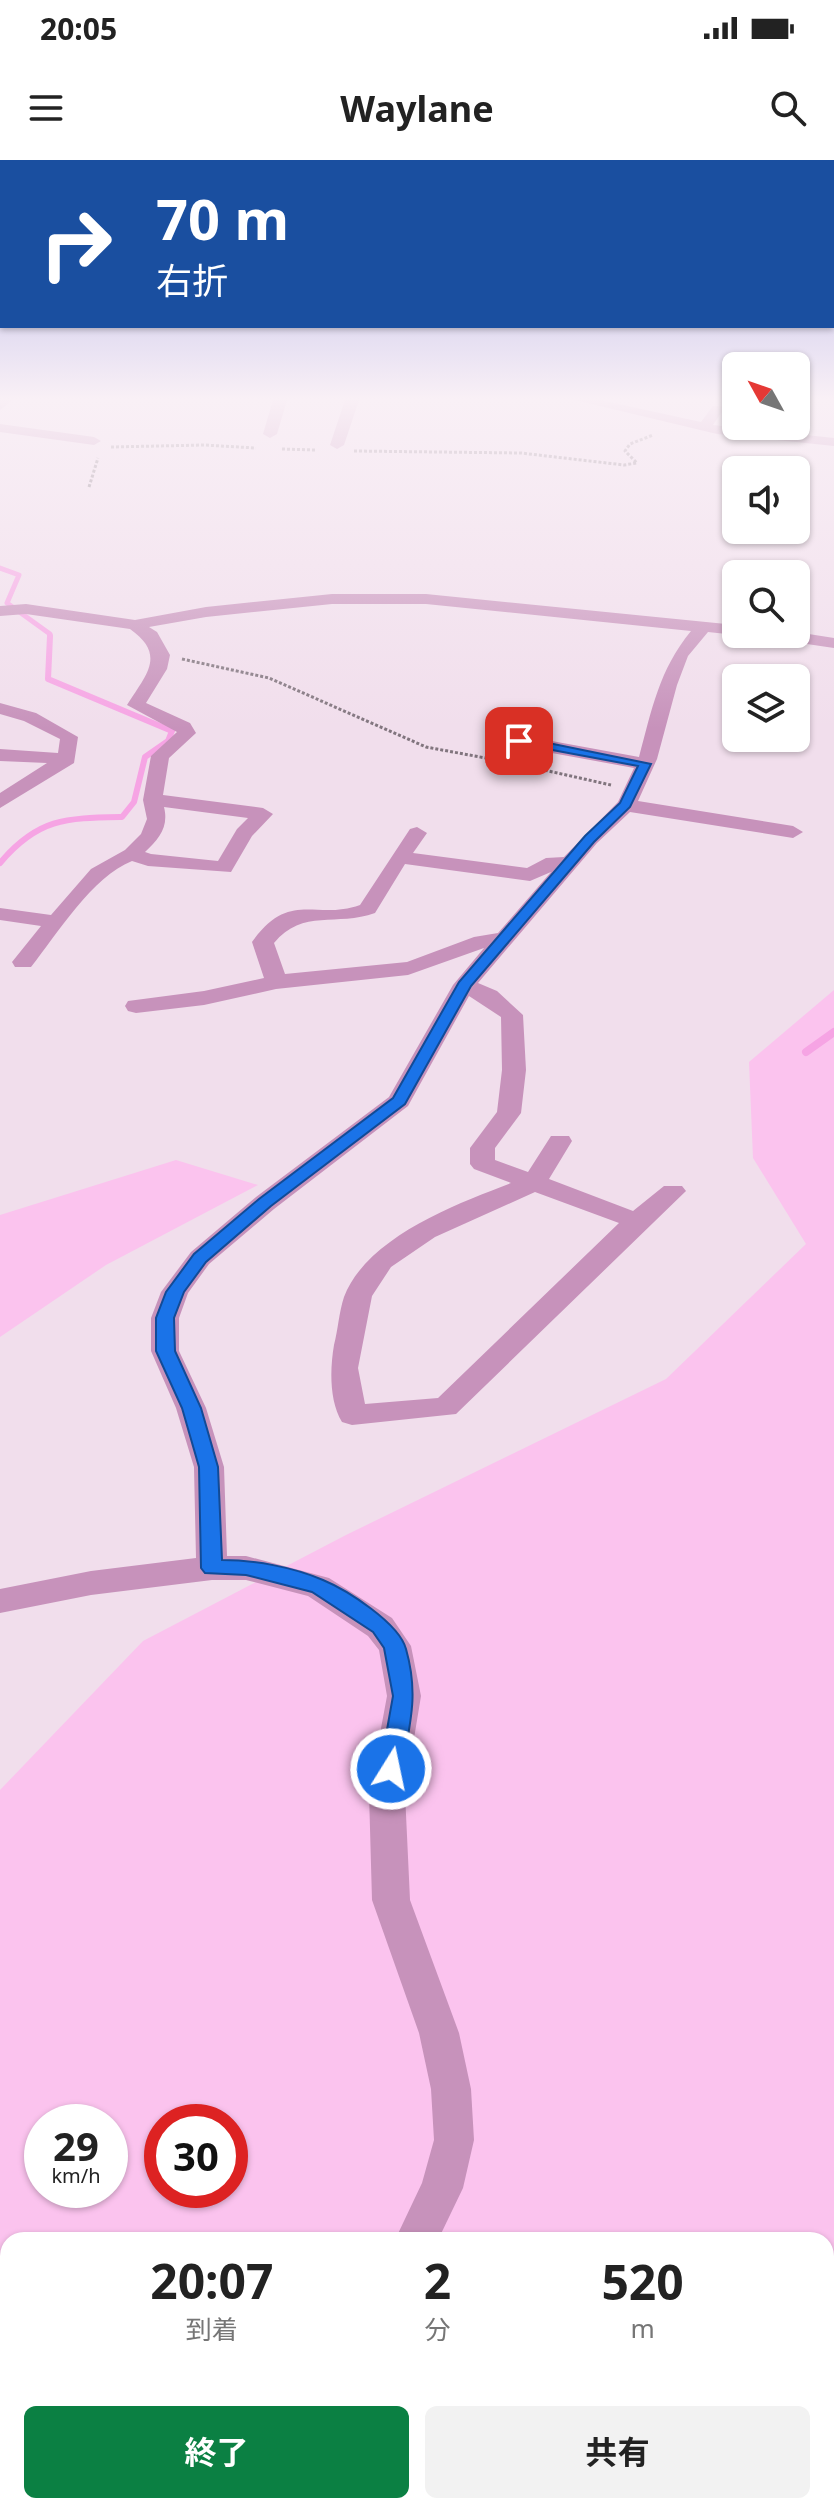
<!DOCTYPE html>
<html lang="ja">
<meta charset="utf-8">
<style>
:root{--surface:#fff;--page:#f2f2f2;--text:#222;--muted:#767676;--accent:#0b8043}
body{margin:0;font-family:"Noto Sans","Noto Sans JP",sans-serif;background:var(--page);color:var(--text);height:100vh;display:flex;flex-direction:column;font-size:30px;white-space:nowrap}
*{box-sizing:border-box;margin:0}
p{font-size:26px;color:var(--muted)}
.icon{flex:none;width:44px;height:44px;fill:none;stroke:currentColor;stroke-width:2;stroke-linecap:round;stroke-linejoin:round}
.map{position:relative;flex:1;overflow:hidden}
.drawer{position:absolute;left:0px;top:2072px;width:834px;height:282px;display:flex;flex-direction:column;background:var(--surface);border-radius:24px 24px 0 0;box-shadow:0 2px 6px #0004}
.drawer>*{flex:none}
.guide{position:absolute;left:0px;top:0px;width:834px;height:168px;box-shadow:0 2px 6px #0004;background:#1a4fa0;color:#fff;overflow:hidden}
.needle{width:52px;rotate:310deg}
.buttons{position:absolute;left:722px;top:192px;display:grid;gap:16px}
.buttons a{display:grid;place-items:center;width:88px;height:88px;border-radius:12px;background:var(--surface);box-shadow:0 2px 6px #0004;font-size:40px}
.speed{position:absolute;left:24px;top:1944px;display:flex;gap:16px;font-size:40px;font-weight:700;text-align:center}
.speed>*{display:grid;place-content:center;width:104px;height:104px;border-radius:50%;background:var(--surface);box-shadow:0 2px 6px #0004;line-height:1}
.speed small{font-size:20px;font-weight:400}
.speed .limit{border:12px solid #d22;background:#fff;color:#111}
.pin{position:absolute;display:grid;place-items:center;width:68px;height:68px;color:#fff;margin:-34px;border-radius:16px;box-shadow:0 4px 12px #0006}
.me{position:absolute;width:88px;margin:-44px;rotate:10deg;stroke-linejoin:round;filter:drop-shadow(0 0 6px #0008)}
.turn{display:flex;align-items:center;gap:28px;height:168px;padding:0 24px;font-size:36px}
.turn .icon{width:104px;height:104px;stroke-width:2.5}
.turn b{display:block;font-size:56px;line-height:68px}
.eta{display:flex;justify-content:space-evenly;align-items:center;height:136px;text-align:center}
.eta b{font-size:48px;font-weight:700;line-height:56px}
.action{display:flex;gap:16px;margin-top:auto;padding:16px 24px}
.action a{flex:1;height:92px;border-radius:12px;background:var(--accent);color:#fff;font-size:32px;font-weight:700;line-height:92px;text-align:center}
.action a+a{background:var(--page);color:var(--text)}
.status{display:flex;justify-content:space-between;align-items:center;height:56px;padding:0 40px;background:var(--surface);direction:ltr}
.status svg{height:22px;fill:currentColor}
header{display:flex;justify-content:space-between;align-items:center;height:104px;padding:0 24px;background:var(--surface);font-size:36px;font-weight:700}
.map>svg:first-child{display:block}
.green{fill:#fbc3ee;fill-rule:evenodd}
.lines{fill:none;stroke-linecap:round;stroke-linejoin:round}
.stream-far2{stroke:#f6a4e4;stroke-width:5}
.stream-far1{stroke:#f6a4e4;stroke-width:6}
.stream{stroke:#f6a4e4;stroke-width:8}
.path{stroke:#81757e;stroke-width:3;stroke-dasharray:3 2;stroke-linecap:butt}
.minor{fill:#c792bb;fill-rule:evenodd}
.route{fill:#1a73e8;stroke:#114b97;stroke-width:2}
</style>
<div class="status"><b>20:05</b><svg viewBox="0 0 49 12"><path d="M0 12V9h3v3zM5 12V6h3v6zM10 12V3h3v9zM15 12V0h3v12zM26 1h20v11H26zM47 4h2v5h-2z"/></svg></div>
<header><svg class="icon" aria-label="menu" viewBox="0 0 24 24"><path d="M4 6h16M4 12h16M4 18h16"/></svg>Waylane<svg class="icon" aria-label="search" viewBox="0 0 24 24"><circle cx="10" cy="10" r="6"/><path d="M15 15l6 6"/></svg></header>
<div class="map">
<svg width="834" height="2353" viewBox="0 0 834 2353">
<rect width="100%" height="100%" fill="#f1deec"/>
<g class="green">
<path d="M 834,830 L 834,2353 L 0,2353 L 0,1630 L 143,1481 L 346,1375 L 666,1219 L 806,1084 L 753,998 L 749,902 ZM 42,1962 L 110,1962 L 110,2030 L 42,2030 ZM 162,1962 L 230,1962 L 230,2030 L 162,2030 ZM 8,2080 L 826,2080 L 826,2346 L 8,2346 Z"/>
<polygon points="176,1000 258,1025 106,1105 0,1177 0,1055"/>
</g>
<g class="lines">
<polyline class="stream-far2" points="0,408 19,415 7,443 50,474 50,478"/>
<path class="stream-far1" d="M 0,703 C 38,658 66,658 122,657 L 134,642 L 145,597 L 168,581 L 172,571 L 48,519 L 50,476"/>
<polyline class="stream" points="806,892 834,872"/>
<g class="path">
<polyline points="111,287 204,285 256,288"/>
<polyline points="282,289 316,290"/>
<polyline points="354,291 521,293 624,305 637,303 625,291 630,284 653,275"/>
<polyline points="89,327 98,298"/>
<polyline points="182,499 269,518 426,587 518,604"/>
<polyline points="535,608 611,625"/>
</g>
<g class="minor">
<polygon points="0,240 13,240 0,250"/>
<polygon points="273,240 287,240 277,274 270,278 263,274"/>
<polygon points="345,240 359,240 344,285 337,289 330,285"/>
<polygon points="575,240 600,240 701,262 713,246 736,247 736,255 721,253 713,265 834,278 834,286 717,274"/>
<polygon points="0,264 94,277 101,281 94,285 0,272"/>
<path d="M 332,434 L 426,434 L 736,465 L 736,474 L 740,474 L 736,475 L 708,472 L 688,496 L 677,525 L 657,599 L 638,641 L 793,666 L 803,672 L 793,678 L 630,652 L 597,683 L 478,823 L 497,831 L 523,855 L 526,910 L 521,953 L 495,988 L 495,1000 L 528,1012 L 551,976 L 569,976 L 572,981 L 549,1019 L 633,1051 L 664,1026 L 682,1026 L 686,1031 L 456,1254 L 352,1265 L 342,1262 C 329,1241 330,1208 334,1185 C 338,1170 339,1152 344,1137 C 367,1077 456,1044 511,1023 L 474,1009 L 470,1004 L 470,988 L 497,952 L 502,910 L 501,857 L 469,836 L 408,946 L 274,1049 L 209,1104 L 188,1133 L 179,1158 L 179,1191 L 206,1248 L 224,1307 L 227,1396 L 246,1396 L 329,1418 L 392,1458 L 411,1486 L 421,1536 L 405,1633 L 410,1740 L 459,1873 L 471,1929 L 474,1980 L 463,2028 L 438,2080 L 395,2080 L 422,2023 L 434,1980 L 431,1929 L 419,1873 L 372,1740 L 369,1633 L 387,1536 L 379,1490 L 368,1476 L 308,1436 L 246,1420 L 212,1420 L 91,1435 L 0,1453 L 0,1429 L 91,1411 L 196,1398 L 194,1307 L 176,1248 L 151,1191 L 151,1158 L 161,1132 L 191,1092 L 256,1037 L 389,937 L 453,825 L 484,788 L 408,815 L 276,829 L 204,845 L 136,853 L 128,851 L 125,846 L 128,841 L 204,831 L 264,818 L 252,782 C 290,729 315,761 360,745 L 410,669 L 417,667 L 427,673 L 413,693 L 527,708 L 546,698 L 564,697 L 618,642 L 634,608 L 519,587 L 510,581 L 519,575 L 639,597 C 652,549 659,510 691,471 L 426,444 L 332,444 L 206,457 L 149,467 L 157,472 L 170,495 L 167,509 L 146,543 L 190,563 L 196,573 L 169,598 L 163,635 L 263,648 L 273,654 L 252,676 L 231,712 L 148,706 L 132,701 C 92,717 58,773 31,807 L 15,807 L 12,802 L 41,766 L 0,760 L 0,748 L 51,755 L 91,709 L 125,690 L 141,674 L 147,659 L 143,640 L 151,596 L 177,572 L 127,545 C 146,515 167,495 130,469 L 26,454 L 0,456 L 0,446 L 26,444 L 135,460 L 206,447 ZM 164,647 L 248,658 L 237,669 L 218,701 L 151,694 L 145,692 C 159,679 169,667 164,647 ZM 405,704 L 530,721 L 551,712 L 498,773 L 474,777 L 407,802 L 285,814 L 274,783 C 303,748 337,767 375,753 ZM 535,1032 L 619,1063 L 438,1238 L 365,1244 L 358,1208 L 372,1136 L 391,1107 L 435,1077 Z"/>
<polygon points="796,472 834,478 834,488 773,479 765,474"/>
<polygon points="0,543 36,553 78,577 74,603 0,648 0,633 47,603 0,601 0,589 58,593 60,579 24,561 0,554"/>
<polygon points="225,2346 272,2346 269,2353 223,2353"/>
</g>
</g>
<linearGradient id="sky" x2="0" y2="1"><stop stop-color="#adaee6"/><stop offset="0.42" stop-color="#f9f0f6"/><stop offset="1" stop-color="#f9f0f6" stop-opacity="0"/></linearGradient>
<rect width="834" height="569" fill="url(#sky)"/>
<path class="route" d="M 519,577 L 651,604 L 630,647 L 594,682 L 471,826 L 405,944 L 271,1046 L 206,1102 L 184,1132 L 174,1158 L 175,1191 L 201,1248 L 218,1307 L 222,1400 C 254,1400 293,1407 323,1420 C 347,1430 399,1463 406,1489 C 419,1535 410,1563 402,1609 L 399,1616 L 391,1618 L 383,1616 L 380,1609 L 393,1536 L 384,1488 L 373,1472 L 312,1432 L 246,1415 L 205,1413 L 201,1408 L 199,1307 L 182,1248 L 156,1191 L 156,1158 L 166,1132 L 194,1094 L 259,1039 L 393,938 L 459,822 L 585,676 L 620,643 L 638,606 L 515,583 L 513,581 Z"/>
</svg>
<div class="buttons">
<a><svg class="needle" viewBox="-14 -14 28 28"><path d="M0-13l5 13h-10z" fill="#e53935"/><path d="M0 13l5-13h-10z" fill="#767676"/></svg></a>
<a><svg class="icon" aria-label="sound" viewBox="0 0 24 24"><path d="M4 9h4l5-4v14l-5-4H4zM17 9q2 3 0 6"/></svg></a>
<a><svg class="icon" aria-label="search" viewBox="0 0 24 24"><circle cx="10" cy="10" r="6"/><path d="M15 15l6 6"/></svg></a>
<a><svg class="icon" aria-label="layers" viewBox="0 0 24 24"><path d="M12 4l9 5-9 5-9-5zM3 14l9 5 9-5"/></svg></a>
</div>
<div class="speed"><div>29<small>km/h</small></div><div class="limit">30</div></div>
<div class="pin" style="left:519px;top:581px;background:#d93025"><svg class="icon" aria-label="arrive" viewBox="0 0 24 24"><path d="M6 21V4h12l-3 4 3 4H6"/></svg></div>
<svg class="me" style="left:391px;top:1609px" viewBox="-20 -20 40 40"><circle r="17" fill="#1a73e8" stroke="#fff" stroke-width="3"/><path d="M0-11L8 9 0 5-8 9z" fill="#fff"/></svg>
<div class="guide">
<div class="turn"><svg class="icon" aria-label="right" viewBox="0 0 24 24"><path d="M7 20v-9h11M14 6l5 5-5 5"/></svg><div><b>70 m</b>右折</div></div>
</div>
<section class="drawer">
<div class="eta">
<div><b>20:07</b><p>到着</p></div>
<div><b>2</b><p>分</p></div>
<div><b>520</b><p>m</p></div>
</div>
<div class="action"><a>終了</a><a>共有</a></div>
</section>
</div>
